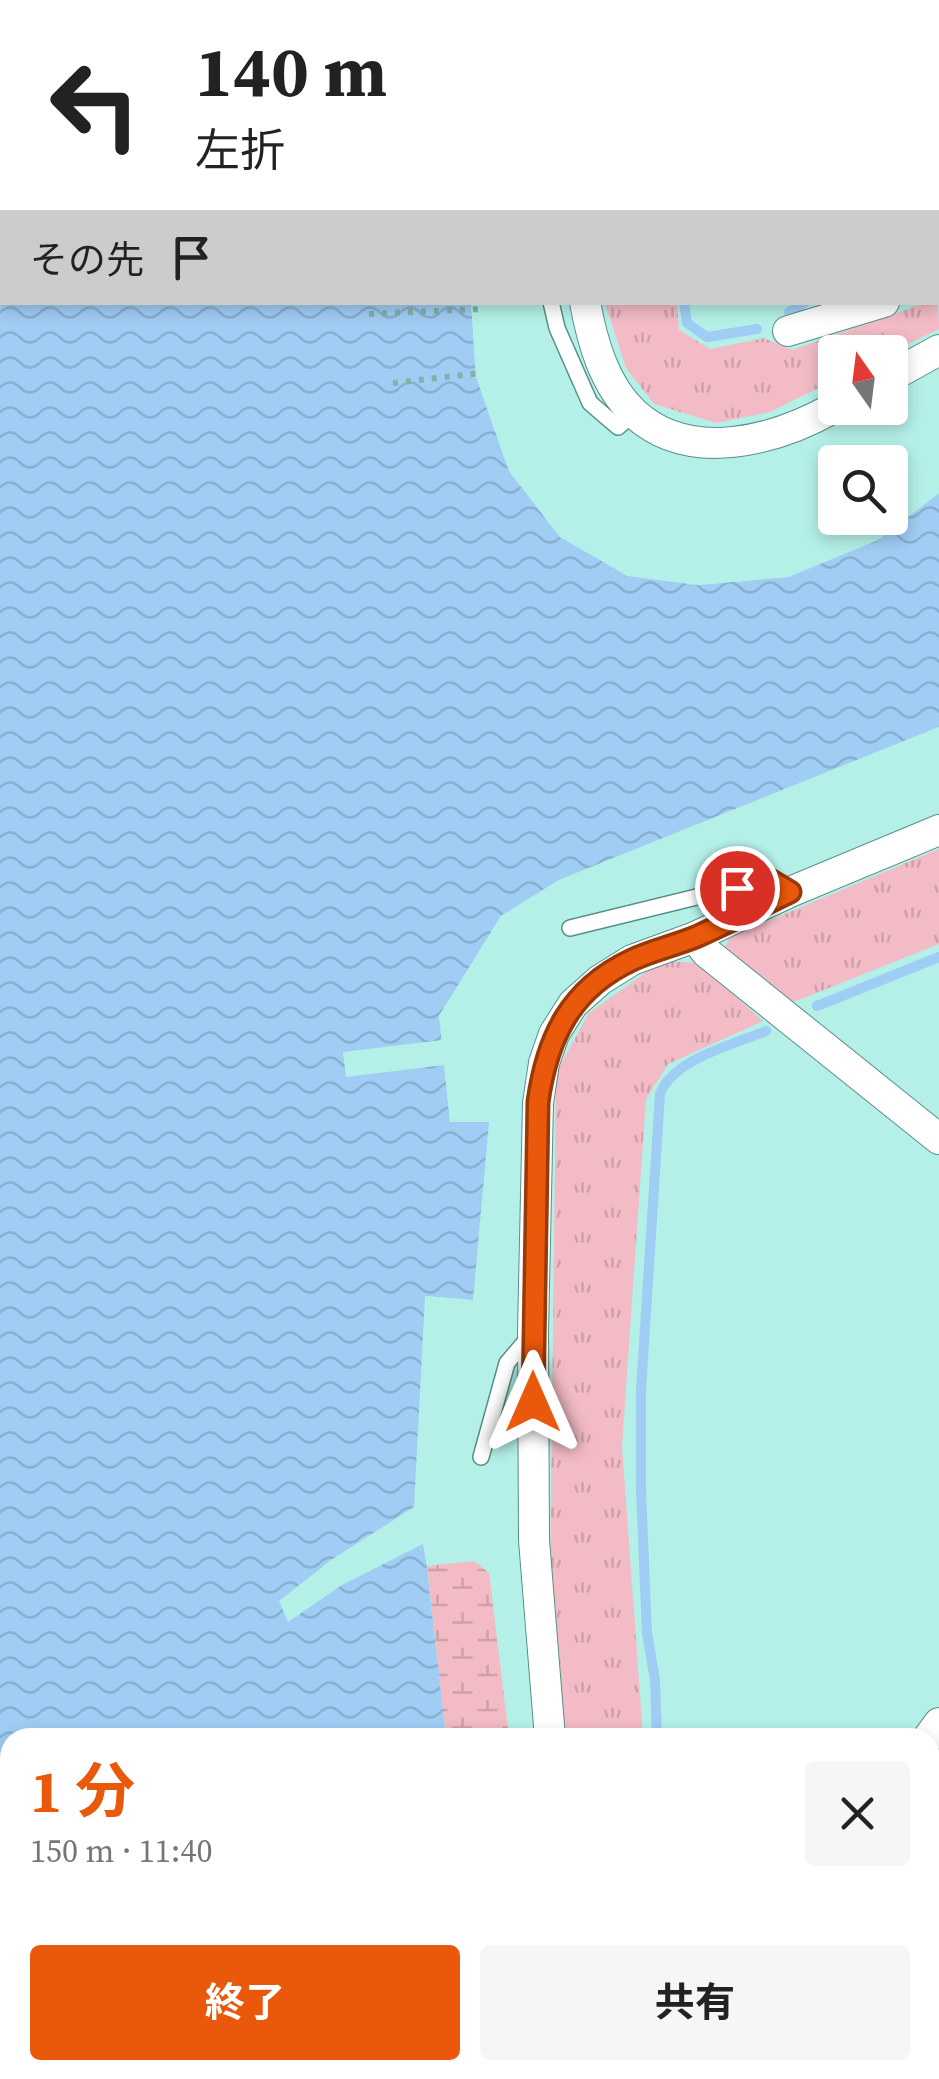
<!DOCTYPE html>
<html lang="ja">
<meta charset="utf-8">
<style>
:root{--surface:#fff;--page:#f6f6f6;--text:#222;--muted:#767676;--accent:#ea580c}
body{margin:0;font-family:"Source Serif 4","Noto Sans JP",serif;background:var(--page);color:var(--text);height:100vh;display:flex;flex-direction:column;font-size:38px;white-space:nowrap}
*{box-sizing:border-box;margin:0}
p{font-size:32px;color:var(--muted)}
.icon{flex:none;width:55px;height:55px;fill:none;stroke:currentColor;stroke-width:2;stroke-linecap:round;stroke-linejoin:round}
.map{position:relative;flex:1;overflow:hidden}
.side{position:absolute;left:0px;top:1728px;width:940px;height:352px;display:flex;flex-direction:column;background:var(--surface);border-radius:30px 30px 0 0;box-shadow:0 5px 15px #0003}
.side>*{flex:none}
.top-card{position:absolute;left:0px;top:0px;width:940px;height:305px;box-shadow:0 5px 15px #0003;background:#fff;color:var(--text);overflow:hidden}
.needle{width:65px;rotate:346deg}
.buttons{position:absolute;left:818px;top:335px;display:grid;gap:20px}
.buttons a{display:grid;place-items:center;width:90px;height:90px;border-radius:10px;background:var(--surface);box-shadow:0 5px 15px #0003;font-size:50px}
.pin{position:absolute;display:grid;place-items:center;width:85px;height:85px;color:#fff;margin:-42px;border:5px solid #fff;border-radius:50%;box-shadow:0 2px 10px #0007}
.me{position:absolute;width:110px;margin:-55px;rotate:0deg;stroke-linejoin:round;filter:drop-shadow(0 0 8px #0008)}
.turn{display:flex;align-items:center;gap:35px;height:210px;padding:0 30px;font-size:45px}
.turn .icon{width:130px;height:130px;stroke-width:2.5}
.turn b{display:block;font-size:70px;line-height:85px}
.then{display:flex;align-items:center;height:95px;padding:0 30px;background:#0003;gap:20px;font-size:38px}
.round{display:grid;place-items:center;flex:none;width:105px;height:105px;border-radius:10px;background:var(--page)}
.summary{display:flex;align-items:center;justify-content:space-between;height:170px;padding:0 30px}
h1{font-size:60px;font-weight:700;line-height:75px;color:var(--accent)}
.action{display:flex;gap:20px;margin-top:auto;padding:20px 30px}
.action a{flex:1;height:115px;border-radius:10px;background:var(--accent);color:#fff;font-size:40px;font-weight:700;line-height:115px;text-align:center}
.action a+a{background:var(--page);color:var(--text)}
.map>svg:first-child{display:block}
.grass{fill:url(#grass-tufts)}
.wetland{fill:url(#wetland-marsh)}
.water{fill:url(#water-waves)}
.pier{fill:#b4f0e8}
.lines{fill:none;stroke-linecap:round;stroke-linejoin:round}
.stream{stroke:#a0cdf4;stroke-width:10}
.service-casing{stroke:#569089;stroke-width:18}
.minor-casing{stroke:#569089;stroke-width:32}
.path{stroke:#81b2ab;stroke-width:6;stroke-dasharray:5 8;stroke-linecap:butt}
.service{stroke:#fff;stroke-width:15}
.minor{stroke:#fff;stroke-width:30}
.route-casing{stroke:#983908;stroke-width:25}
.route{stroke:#ea580c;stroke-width:18}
</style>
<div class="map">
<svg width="939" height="2079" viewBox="0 0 939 2079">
<defs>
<pattern id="grass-tufts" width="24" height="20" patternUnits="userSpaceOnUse" patternTransform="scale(2.5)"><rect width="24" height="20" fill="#f2bbc5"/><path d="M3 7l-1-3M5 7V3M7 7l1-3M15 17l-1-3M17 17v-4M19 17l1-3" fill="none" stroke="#cea1a9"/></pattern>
<pattern id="wetland-marsh" width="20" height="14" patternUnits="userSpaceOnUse" patternTransform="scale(2.5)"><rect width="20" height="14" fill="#f2bbc5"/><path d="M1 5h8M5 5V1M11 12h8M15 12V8" fill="none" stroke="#cea1a9"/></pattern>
<pattern id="water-waves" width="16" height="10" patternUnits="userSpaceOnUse" patternTransform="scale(2.5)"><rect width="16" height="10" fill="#a0cdf4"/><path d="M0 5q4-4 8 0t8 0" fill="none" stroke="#89b0d1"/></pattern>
</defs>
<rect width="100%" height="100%" fill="#b4f0e8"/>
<g class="grass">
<polygon points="938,298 939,329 890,353 835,352 835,380 770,412 716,423 654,404 626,368 605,303 677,303 679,330 710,349 764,338 792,350 925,303 938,302"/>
<polygon points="939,849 939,944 791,1003 723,951 730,937"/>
<polygon points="662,961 698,963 763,1021 668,1064 646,1099 622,1446 643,1737 565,1737 550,1582 556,1073 589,1013"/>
</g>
<polygon class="wetland" points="474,1561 489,1573 509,1737 446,1737 427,1566"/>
<polygon class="water" points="0,0 466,2 2,2 2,302 471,303 476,377 509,471 560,537 628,576 698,585 788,577 878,540 939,493 939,727 559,880 501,916 439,1016 450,1121 489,1122 473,1300 426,1296 415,1507 424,1543 446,1737 10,1738 10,2070 498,2070 499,2079 0,2079"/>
<g class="pier">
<polygon points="476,302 481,375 513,469 563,533 630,571 698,580 787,572 876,535 939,488 939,493 878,540 788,577 698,585 628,576 560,537 509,471 476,376 471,303"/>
<polygon points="939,727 939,733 562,884 505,920 444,1017 455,1117 490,1117 489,1122 450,1122 444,1065 346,1077 343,1052 442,1040 439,1016 501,916 559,880"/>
<polygon points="425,1296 473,1300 473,1305 430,1301 420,1507 432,1566 427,1566 423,1544 342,1585 288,1622 279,1601 331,1560 414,1507"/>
</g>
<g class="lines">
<g class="stream">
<polyline points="664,0 664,2"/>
<polyline points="938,223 939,222"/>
<polyline points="684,302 687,323 707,337 757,329"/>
<polyline points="789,312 805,302"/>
<polyline points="817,1006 939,957"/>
<path d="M 657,1738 L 655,1680 L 647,1633 L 641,1490 L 641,1390 L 660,1094 C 672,1060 734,1044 766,1031"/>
<polyline points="695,2070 696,2079"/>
</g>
<g class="service-casing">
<g id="service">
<polyline points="551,302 557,328 590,403 618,427 634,413"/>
<polyline points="570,928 770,879 790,892"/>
<polyline points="481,1457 507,1363 529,1337"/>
</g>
</g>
<g class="minor-casing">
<g id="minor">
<polyline points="566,0 567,2"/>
<polyline points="938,287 939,287"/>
<path d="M 585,302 C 592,341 604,385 634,413 C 690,465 777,440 835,407"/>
<polyline points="788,331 884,302"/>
<polyline points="890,377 939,350"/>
<polyline points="695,937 706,952 939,1139"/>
<polyline points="550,1738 534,1540 533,1332 538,1103 544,1063 554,1034 573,1004 600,980 632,960 695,937 790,892 939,830"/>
<polyline points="928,1738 939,1723"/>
<polyline points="584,2070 585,2079"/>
<polyline points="859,2070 870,2079"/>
<polyline points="633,2074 640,2070"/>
</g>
</g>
<g class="path">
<polyline points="369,314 481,309"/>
<polyline points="393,383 481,373"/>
</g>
<use href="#service" class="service"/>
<use href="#minor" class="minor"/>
</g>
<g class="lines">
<g class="route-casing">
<path id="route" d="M 533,1402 L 538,1102 C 547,1038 570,989 632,960 C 653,950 677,945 698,936 C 729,922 759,907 790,892 L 770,880 L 737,888"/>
</g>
<use href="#route" class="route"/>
</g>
</svg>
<div class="buttons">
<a><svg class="needle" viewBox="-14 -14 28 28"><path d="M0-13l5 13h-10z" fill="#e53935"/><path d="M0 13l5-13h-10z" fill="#767676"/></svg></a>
<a><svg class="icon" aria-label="search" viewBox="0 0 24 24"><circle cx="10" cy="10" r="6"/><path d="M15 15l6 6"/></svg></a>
</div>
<div class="pin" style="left:737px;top:888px;background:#d93025"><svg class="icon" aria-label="arrive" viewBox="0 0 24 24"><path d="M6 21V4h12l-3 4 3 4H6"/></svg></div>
<svg class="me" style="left:533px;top:1402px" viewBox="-20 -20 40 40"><path d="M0-17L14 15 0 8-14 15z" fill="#ea580c" stroke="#fff" stroke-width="4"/></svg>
<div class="top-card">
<div class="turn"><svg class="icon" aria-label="left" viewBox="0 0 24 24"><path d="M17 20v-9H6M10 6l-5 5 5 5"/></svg><div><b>140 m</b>左折</div></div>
<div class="then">その先<svg class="icon" aria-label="arrive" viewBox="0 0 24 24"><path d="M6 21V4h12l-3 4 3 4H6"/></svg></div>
</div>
<section class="side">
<div class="summary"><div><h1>1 分</h1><p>150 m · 11:40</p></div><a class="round"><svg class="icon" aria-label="close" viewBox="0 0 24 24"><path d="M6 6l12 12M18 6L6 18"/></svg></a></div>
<div class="action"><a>終了</a><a>共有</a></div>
</section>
</div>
